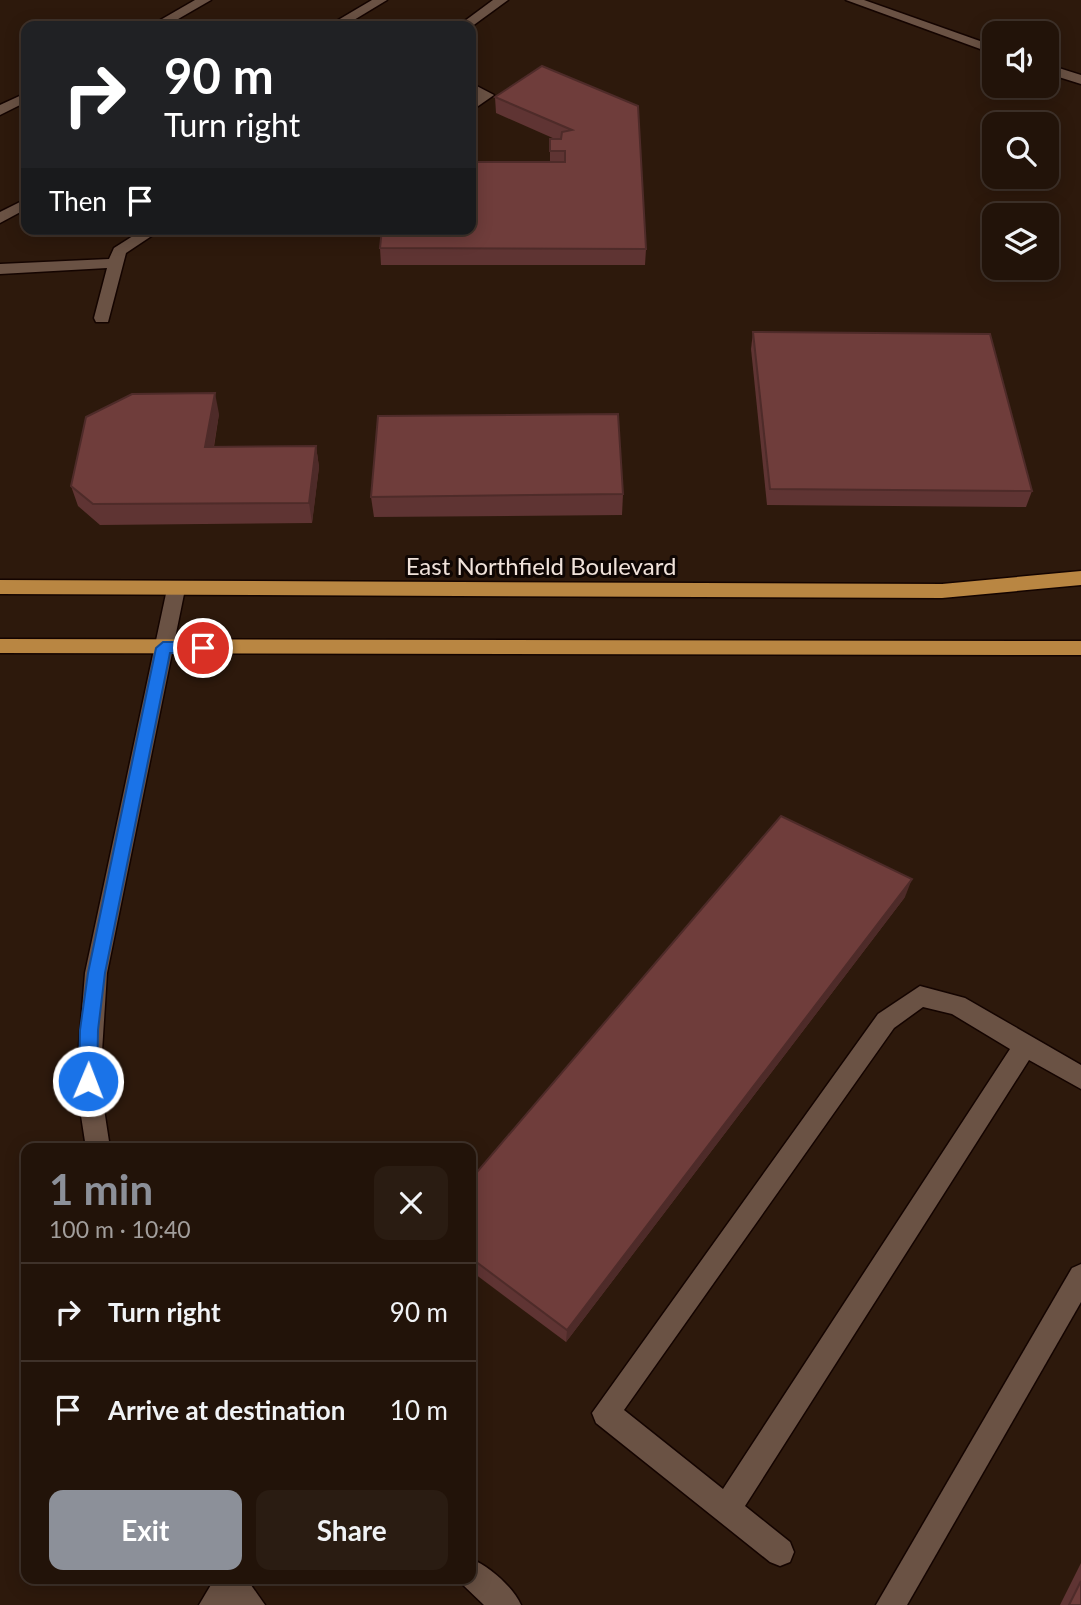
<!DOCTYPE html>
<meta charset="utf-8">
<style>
:root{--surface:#221309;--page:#2a1c12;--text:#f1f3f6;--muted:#a29e9c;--line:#3f322a;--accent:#8c9099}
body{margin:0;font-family:Lato,sans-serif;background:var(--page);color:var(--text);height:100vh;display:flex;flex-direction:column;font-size:26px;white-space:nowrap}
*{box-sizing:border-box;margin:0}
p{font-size:23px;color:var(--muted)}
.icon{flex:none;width:38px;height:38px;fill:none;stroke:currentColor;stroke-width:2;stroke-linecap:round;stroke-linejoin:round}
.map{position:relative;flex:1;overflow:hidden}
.side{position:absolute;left:21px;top:1143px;width:455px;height:441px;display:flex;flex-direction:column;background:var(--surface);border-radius:14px;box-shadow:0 4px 18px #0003,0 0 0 2px var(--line)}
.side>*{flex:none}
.hud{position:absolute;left:21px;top:21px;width:455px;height:214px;border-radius:14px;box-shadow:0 4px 18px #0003,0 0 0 2px var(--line);background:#202124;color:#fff;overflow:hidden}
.controls{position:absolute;left:982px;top:21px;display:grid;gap:14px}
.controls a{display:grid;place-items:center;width:77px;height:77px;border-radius:14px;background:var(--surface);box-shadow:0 4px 18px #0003,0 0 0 2px var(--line);font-size:35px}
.pin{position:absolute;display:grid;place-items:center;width:60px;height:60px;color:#fff;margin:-30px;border:4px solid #fff;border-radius:50%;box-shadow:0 2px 7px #0007}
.me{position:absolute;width:77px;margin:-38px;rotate:1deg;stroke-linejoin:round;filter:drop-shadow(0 0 5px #0008)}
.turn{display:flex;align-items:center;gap:24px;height:147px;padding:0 28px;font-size:32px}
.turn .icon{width:91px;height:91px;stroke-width:2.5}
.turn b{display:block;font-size:49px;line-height:60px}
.then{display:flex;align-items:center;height:66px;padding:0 28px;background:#0003;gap:14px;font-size:26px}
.round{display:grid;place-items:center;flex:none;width:74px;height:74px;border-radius:14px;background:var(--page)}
.overview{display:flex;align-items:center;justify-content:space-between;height:119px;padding:0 28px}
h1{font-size:42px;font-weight:700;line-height:52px;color:var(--accent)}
.cta{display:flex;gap:14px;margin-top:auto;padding:14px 28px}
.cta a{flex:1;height:80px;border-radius:14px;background:var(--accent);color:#fff;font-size:28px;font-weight:700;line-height:80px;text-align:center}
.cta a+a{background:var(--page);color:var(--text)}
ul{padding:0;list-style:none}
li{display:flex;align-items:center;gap:21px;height:98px;padding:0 28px;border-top:2px solid var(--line)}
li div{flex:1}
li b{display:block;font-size:26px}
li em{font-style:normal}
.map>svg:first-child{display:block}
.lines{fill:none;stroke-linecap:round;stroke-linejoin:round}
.minor-casing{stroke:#140400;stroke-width:3}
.major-casing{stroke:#140400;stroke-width:3}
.minor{fill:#6a5244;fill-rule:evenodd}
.major{fill:#b98642;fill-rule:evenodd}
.wall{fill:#5f3433}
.shaded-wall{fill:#4e2b29}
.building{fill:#6f3d3b;stroke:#4e2b29;stroke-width:2}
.route{fill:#1a73e8;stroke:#114b97;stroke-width:2}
.labels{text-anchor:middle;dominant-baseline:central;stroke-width:6;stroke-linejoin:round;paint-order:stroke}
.street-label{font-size:24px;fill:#f0e2da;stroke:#0f0603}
</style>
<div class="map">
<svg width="1081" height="1605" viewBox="0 0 1081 1605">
<rect width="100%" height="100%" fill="#2d190c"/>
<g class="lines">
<g class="minor-casing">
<g id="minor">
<polygon points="195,0 211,0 166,26 150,26"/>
<polygon points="372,0 387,0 344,26 328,26"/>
<polygon points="493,0 508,0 471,27 458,26"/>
<polygon points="846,0 864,0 994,46 994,54"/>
<polygon points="1046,64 1081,75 1081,84 1046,73"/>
<polygon points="471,83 494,95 471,111 471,101 477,96 471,92"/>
<polygon points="26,93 26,102 0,115 0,105"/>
<polygon points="26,199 26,209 0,223 0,212"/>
<polygon points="144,229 162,229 126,253 108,322 96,322 94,318 107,268 0,274 0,264 109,259 114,248"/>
<polygon points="176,582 185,589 107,973 100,1083 110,1148 86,1148 76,1083 85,973 167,589"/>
<path d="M 920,986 L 965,998 L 1081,1065 L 1081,1089 L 1029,1060 L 745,1506 L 790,1542 L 794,1552 L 790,1562 L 780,1566 L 770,1562 L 596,1423 L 592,1413 L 878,1014 ZM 923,1007 L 952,1014 L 1010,1049 L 723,1489 L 624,1410 L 894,1028 Z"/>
<polygon points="1081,1264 1081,1302 907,1605 876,1605 1072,1268"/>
<path d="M 471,1559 C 489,1566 513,1587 521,1605 L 484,1605 L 461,1583 L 459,1578 L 471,1578 Z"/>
<polygon points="215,1578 246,1578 265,1605 199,1605"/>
</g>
</g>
<g class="major-casing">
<g id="major">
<polygon points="1081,571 1081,585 942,598 0,594 0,580 942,584"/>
<polygon points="0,639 1081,641 1081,655 0,653"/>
</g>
</g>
<use href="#minor" class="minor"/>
<use href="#major" class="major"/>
</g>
<g class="wall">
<polygon points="542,66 646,249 645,265 381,265 380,248 550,162 550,139 555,139 496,113 495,97"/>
<polygon points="753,332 1032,491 1026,507 767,505 751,349"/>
<polygon points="219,414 214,447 316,446 319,467 312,523 100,525 78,506 71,486"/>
<polygon points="623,494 622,515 374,517 371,497"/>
<polygon points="905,897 566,1342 471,1271 471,1179"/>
<polygon points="1081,1563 1081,1605 1060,1605"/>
</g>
<g class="shaded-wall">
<polygon points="215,393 219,414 210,467 205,447"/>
<polygon points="316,446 319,467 312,523 309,503"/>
<polygon points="912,879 905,897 566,1342 567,1330"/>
</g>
<g class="building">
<polygon points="542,66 638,106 646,249 380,248 382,229 471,229 471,162 565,162 565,151 550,151 550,139 561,139 562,132 572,130 495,97"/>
<polygon points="753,332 990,334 1032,491 770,489"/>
<polygon points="215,393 205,447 316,446 309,503 93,504 71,486 86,417 132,394"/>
<polygon points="618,414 623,494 371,497 378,416"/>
<polygon points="781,816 912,879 567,1330 471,1258 471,1179"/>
<polygon points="1081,1581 1081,1605 1069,1605"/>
</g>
<polygon class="route" points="163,642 203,642 211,648 203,653 170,653 105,973 98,1030 97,1081 95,1087 88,1089 82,1087 79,1081 80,1030 88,973 156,648"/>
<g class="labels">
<g class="street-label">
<text x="541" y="565">East Northfield Boulevard</text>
</g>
</g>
</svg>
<div class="controls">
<a><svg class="icon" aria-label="sound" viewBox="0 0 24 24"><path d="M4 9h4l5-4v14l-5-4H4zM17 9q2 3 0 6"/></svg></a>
<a><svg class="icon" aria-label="search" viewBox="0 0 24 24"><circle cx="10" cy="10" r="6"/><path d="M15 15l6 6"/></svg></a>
<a><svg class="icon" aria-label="layers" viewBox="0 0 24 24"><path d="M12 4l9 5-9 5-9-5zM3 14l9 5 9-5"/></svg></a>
</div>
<div class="pin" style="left:203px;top:648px;background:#d93025"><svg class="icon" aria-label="arrive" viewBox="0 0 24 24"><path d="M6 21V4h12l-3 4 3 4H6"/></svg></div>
<svg class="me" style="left:88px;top:1081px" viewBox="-20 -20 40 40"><circle r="17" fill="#1a73e8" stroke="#fff" stroke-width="3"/><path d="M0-11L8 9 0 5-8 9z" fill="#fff"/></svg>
<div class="hud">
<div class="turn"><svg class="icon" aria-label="right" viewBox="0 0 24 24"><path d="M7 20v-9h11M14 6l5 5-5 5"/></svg><div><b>90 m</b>Turn right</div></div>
<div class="then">Then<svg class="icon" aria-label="arrive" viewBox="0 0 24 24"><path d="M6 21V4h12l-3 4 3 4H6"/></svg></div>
</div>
<section class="side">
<div class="overview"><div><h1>1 min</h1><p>100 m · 10:40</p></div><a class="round"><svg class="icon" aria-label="close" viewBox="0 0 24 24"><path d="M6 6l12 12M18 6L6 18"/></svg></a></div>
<ul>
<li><svg class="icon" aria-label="right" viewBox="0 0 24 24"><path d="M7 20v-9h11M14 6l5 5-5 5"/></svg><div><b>Turn right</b></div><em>90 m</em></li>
<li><svg class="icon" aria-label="arrive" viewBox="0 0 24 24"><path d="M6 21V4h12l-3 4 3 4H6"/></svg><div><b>Arrive at destination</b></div><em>10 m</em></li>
</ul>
<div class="cta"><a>Exit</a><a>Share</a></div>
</section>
</div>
